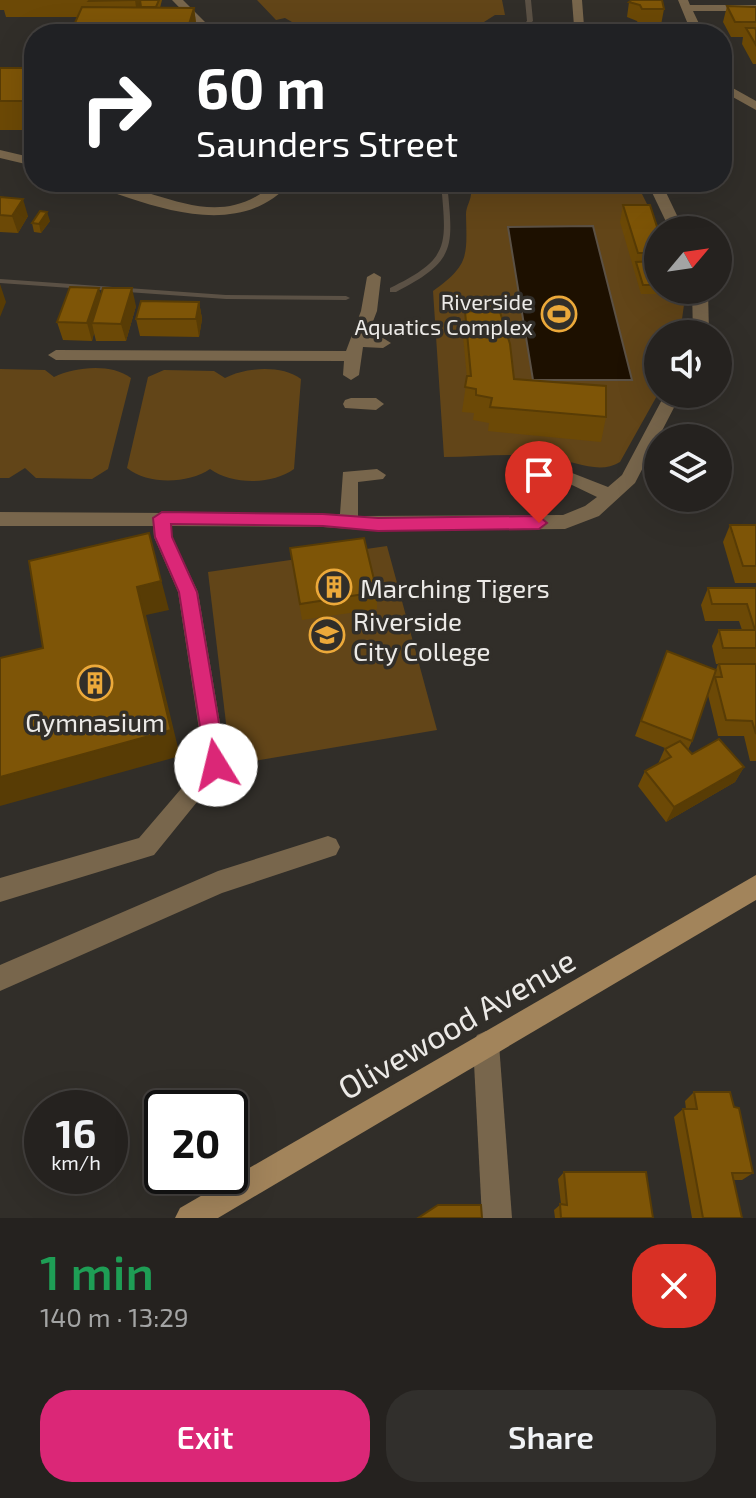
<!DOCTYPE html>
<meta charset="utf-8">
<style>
:root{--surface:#25221f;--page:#312f2c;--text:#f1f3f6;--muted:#a3a4a4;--line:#423f3d;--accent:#db2777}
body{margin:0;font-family:"Exo 2",sans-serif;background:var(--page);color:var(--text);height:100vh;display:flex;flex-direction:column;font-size:30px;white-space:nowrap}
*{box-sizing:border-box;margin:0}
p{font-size:26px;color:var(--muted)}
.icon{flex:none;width:44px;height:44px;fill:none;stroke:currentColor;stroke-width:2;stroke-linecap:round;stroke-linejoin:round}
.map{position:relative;height:1218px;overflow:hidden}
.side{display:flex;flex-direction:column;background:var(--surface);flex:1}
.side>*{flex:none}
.banner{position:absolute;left:24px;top:24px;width:708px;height:168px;border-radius:32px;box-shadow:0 8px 32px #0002,0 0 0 2px var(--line);background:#202124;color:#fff;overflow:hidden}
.needle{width:52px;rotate:61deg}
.tools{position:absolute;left:644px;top:216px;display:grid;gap:16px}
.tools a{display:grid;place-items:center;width:88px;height:88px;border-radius:50%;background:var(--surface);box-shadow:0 8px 32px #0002,0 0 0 2px var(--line);font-size:40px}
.speed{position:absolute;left:24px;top:1090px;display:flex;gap:16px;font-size:40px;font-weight:700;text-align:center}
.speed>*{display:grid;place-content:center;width:104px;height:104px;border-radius:50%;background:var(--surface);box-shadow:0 8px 32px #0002,0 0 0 2px var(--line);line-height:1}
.speed small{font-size:20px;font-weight:400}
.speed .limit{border:4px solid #111;border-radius:12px;background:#fff;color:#111}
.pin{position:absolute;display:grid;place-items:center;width:68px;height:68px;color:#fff;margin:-82px -34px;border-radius:50% 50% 50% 0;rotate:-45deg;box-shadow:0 0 8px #0007}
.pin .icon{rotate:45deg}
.me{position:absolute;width:88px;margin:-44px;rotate:351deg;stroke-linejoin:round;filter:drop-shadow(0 0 6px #0008)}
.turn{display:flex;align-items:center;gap:28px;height:168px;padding:0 40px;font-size:36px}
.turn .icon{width:104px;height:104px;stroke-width:2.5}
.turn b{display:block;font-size:56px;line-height:68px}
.round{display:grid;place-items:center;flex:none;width:84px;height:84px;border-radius:32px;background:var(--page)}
.overview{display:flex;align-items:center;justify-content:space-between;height:136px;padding:0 40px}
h1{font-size:48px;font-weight:600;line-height:60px;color:#1e9e55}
.action{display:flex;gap:16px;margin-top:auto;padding:16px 40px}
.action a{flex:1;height:92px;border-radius:32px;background:var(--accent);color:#fff;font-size:32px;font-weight:600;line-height:92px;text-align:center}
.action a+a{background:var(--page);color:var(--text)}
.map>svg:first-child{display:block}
.green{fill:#624518}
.water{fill:#1d1000;stroke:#5b5145;stroke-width:2}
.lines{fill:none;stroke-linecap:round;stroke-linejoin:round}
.stream{fill:#5b5145;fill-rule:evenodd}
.service{fill:#78664c;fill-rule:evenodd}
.minor{fill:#78664c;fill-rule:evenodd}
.secondary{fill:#a2845b;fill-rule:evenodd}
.wall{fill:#6c4906}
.shaded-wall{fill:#583c05}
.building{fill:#7e5507;stroke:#583c05;stroke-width:2}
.route{fill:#db2777;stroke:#8e194d;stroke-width:2}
.labels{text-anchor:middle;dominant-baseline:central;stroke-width:7;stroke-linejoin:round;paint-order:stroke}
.far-poi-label{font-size:22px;fill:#eceae7;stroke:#312e29;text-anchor:end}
.poi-label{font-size:26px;fill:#eceae7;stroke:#312e29;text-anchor:start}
.near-street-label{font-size:32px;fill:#eceae7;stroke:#312e29}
</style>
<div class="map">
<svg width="756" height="1218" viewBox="0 0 756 1218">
<rect width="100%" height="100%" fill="#312e29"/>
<g class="green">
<polygon points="257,0 502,0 505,15 495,15 465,34 313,34 285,18 276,20"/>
<path d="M 474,182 L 636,182 L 660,230 L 658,290 L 686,290 L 680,334 L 658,334 L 658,394 L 620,462 C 599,475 575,461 552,458 C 518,452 479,457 444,457 L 433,291 C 469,265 467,257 466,215 C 466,205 472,200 471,190 L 475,190 Z"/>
<path d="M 0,369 L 45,370 L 54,377 C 75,367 111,363 131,378 L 108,469 L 92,479 L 36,478 L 25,468 L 9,478 L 0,478 Z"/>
<path d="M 164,370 L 214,371 L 225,378 C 246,367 282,365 301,379 L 294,469 C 272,485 232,485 210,469 C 188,484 148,485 127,468 L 148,377 Z"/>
<polygon points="387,546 437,730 231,765 208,572"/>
</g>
<polygon class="water" points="593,226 632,380 533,380 508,227"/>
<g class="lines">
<g class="stream">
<polygon points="525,0 531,0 533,21 518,34 512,34 527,21"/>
<path d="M 441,182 L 447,182 C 453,247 458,260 396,292 L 390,292 L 390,288 C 452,258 446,245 441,182 Z"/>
<polygon points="0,279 226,295 346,296 350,298 346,300 226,299 0,283"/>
</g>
<g class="service">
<polygon points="172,0 183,0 217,34 205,34"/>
<polygon points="572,0 582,0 584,26 581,34 569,34 574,26"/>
<polygon points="0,150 34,158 34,166 0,158"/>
<path d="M 89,182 C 157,182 213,239 276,182 L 291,182 C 249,231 183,216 129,198 C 116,193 99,190 89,182 Z"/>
<polygon points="647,182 661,182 684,230 670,230"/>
<polygon points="374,273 381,277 377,311 367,337 383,338 391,343 383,348 363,347 359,375 351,380 343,375 344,361 56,360 48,355 56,350 346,351 361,311 367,277"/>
<polygon points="692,290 708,290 709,334 693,334"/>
<polygon points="665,394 681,394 635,483 599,516 565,529 378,531 323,527 172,526 172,537 198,592 227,765 154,855 0,902 0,878 139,838 204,762 178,592 154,537 153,526 0,526 0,512 340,514 343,472 377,469 386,475 383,479 358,482 358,516 563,515 585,506 597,497 572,485 532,477 529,473 532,469 567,471 608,487 622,475"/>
<polygon points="351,398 376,398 384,404 376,410 345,408 343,404 345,400"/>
<polygon points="328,836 336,839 340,847 336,855 222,893 0,991 0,965 218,871"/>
<polygon points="486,1031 495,1035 499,1044 512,1218 482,1218 473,1044 477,1035"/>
</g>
<g class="minor">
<polygon points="678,0 688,0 690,5 756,5 756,11 693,11 704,34 692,34"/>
<polygon points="722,82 756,101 756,110 722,91"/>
</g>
<polygon class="secondary" points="756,875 756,900 218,1218 175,1218 180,1208"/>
</g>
<g class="wall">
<polygon points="0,0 162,0 160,8 194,8 197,30 78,17 6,17 4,10 0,10"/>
<polygon points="629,2 664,9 661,25 639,25 637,21 627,17"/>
<polygon points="727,6 756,7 756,64 753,64 742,44 743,37 731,37 723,22"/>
<rect x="0" y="68" width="34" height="62"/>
<polygon points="167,182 216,182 215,186 168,186"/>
<polygon points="475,182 508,182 507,189 477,189"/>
<polygon points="0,197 28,216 18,233 0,232"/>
<polygon points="623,205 658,253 658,290 670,290 669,294 641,294 620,222"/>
<polygon points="50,221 41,233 34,232 32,223"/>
<polygon points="101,296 136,306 126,341 96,341 94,333 92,341 63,340 57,322"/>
<polygon points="199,302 202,319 199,337 140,336 136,319"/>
<polygon points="465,311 514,379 606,417 601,442 488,431 489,423 473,420 474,413 462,412 467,378 463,336"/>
<polygon points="730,525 756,525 756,583 735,583 723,542"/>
<polygon points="290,548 377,592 377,609 302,620"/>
<polygon points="708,588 756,588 756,761 750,761 744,736 718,736 708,695 692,741 688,750 692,754 744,767 735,782 666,822 638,786 645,771 658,764 665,748 635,736 667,651 716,670 718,664 716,664 712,646 719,630 742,630 739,621 705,621 701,605"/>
<polygon points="694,1092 734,1107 753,1173 742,1180 734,1180 742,1218 692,1218 674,1117 683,1109 686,1109 685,1101"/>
<polygon points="564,1172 653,1218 555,1218 554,1210 561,1204 558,1179"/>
</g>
<g class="shaded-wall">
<polygon points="135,0 140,0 143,18 139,28"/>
<polygon points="194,8 197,30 196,34 186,34"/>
<polygon points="23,199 28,216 18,233 12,216"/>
<polygon points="47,212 50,221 41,233 39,224"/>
<polygon points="0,284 6,302 0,317"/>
<polygon points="99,288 103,305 92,323 94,333 92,341 87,323"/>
<polygon points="132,288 136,306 126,341 121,324"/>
<polygon points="199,302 202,319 199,337 196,319"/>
<polygon points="149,533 169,610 146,615 180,756 0,806 0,777 137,587"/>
<polygon points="744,767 735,782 666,822 674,807"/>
</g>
<g class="building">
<polygon points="90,0 135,0 89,1"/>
<polygon points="140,0 159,0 156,7 141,7"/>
<polygon points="632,0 662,0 664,9 642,9 640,5 629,2"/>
<polygon points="727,6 756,7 756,22 735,22"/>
<polygon points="82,7 194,8 186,34 70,34"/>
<polygon points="746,28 755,28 756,30 756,45"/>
<rect x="0" y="68" width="34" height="33"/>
<polygon points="0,197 23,199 12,216 0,215"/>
<polygon points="623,205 650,205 658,230 658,253 638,253"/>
<polygon points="40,211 47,212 39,224 32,223"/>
<polygon points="658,261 658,285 643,285 636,262"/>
<polygon points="70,287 99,288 87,323 57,322"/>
<polygon points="103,288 132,288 121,324 92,323"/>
<polygon points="141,301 199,302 196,319 136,319"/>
<polygon points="465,311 500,312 510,344 514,379 606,386 606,417 490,407 492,398 476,395 476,389 465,387 467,376 471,376"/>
<polygon points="730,525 756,525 756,566 743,566"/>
<polygon points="149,533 161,581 137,587 171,730 0,777 0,658 43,648 29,561"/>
<polygon points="364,538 377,592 300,604 290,548"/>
<polygon points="708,588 756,588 756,648 723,648 719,630 755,630 747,604 712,604"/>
<polygon points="667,651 716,670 692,741 641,721"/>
<polygon points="719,664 756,664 756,734 752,721 726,720 715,677 722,677"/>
<polygon points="719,739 744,767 674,807 645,771 671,757 665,749 680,741 692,754"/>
<polygon points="694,1092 730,1092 734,1107 739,1108 753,1173 732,1173 742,1218 703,1218 683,1109 697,1109"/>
<polygon points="564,1172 646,1172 653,1218 561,1218 560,1204 567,1205"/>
<polygon points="438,1205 481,1205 482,1218 418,1218"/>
</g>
<polygon class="route" points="162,512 323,514 378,518 539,516 547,523 539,529 378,531 323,526 171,524 172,537 197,592 226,765 223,771 216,774 209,771 206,765 179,592 155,537 153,518"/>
<defs>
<g id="stadium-ring" transform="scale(1.8)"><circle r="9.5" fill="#312e29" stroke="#eca93a" stroke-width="1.5"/><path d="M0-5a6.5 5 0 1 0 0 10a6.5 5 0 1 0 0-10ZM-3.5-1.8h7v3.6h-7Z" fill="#eca93a"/></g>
<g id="building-ring" transform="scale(1.8)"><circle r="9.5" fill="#312e29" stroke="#eca93a" stroke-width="1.5"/><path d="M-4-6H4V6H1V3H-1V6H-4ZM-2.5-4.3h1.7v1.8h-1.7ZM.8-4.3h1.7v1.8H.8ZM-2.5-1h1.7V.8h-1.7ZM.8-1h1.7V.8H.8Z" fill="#eca93a"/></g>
<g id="university-ring" transform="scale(1.8)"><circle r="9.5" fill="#312e29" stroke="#eca93a" stroke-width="1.5"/><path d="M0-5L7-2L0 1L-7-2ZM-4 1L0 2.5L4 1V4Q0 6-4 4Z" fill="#eca93a"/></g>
</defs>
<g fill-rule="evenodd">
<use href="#stadium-ring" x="559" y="314"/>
<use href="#building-ring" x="334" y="587"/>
<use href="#university-ring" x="327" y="635"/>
<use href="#building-ring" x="95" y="683"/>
</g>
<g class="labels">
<g class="far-poi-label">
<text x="533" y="301">Riverside<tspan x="533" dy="25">Aquatics Complex</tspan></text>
</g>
<g class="poi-label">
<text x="360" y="587">Marching Tigers</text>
<text x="353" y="620">Riverside<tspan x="353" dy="30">City College</tspan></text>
<text x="95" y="721" text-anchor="middle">Gymnasium</text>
</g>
<g class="near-street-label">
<text transform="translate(456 1023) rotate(-30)">Olivewood Avenue</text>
</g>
</g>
</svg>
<div class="tools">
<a><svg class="needle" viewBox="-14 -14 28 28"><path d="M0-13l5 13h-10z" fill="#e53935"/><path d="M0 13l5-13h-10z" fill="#a3a4a4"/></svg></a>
<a><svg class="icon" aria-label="sound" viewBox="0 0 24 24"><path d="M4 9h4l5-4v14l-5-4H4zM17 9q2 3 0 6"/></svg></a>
<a><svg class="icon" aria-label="layers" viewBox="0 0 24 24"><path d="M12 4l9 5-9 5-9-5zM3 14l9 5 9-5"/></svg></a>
</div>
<div class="speed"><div>16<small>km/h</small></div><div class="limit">20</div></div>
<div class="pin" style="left:539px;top:523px;background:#d93025"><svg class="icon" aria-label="arrive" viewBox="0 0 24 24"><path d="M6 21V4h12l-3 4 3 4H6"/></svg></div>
<svg class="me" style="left:216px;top:765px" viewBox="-20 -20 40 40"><circle r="19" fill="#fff"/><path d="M0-13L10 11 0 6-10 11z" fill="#db2777"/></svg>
<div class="banner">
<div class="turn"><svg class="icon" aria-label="right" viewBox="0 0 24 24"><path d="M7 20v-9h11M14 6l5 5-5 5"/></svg><div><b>60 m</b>Saunders Street</div></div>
</div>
</div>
<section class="side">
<div class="overview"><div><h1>1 min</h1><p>140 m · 13:29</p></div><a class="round" style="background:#d93025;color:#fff"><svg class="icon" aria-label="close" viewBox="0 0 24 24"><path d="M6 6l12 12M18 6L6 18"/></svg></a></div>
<div class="action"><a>Exit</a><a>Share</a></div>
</section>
